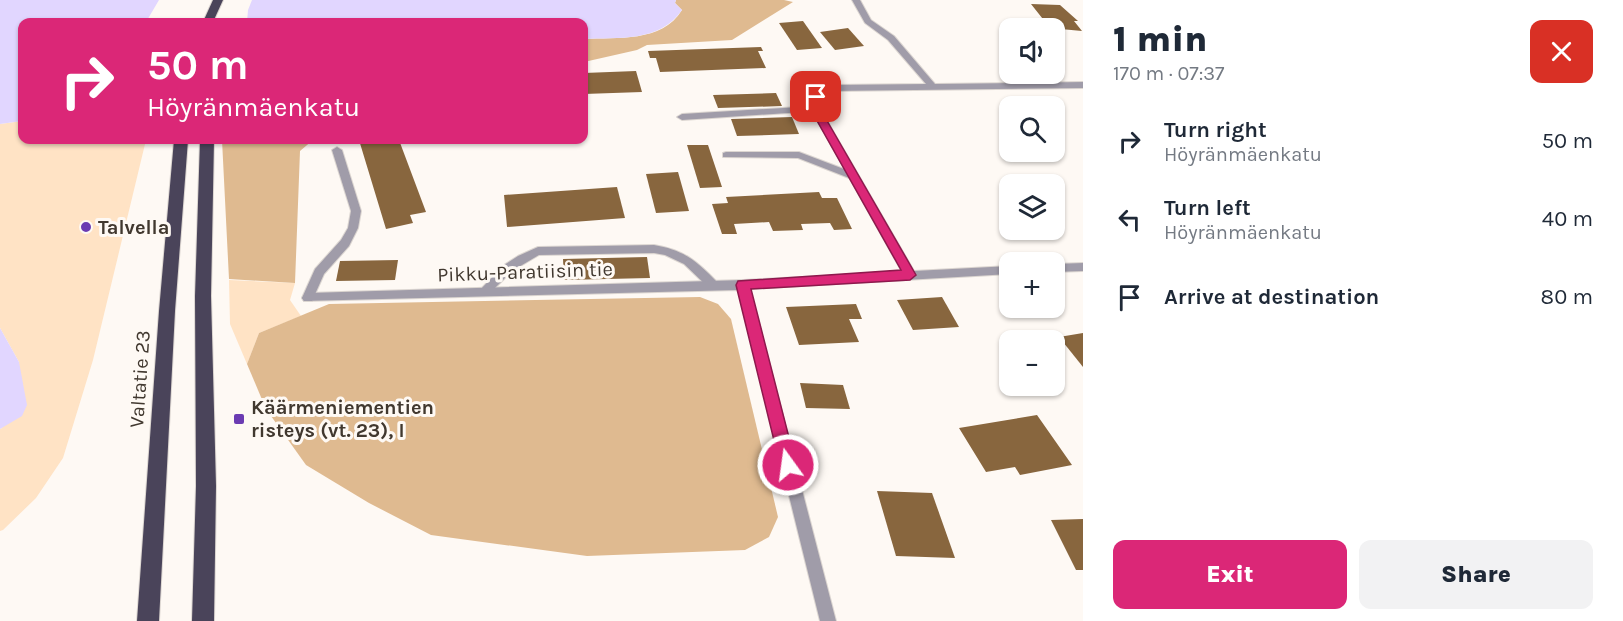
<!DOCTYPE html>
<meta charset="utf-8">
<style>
:root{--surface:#fff;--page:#f2f2f3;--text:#1f2937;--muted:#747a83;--accent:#db2777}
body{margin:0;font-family:Karla,sans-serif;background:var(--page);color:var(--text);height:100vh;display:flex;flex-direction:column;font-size:22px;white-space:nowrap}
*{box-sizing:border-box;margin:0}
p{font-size:20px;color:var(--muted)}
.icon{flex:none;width:33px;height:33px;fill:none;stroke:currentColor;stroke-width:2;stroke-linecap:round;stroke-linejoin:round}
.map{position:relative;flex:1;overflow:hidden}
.sheet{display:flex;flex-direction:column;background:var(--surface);width:540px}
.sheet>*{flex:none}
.banner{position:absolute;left:18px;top:18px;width:570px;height:126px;border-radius:12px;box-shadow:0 2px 4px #0004;background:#db2777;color:#fff;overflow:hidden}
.fabs{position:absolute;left:999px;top:18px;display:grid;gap:12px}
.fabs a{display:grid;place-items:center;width:66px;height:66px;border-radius:12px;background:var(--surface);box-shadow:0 2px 4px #0004;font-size:30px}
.pin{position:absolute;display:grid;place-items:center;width:51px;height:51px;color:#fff;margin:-26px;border-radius:12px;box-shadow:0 3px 9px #0006}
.me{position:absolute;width:66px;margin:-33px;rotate:346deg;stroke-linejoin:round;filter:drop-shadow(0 0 4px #0008)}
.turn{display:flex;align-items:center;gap:21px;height:126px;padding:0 30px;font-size:27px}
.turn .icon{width:78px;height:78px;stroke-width:2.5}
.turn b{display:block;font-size:42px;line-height:51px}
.round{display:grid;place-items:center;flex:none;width:63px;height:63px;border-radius:12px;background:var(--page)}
.summary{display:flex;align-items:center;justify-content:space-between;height:102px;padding:0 30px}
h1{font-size:36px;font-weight:800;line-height:45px}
.button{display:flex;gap:12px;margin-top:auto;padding:12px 30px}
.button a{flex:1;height:69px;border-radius:12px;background:var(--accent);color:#fff;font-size:24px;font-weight:800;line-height:69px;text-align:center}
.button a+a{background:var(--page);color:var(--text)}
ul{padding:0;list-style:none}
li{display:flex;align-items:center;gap:18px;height:78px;padding:0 30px}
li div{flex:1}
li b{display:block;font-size:22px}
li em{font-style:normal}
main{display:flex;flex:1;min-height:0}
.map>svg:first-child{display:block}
.green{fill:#ffe3c5}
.forest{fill:#dfba90}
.water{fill:#e1d6ff}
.building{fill:#88663e}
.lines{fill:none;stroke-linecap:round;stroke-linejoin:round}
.service-casing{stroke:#dcd6d1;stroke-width:2}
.minor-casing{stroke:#dcd6d1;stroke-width:2}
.trunk-casing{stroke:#dcd6d1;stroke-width:2}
.service{fill:#a09ca9;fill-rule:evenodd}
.minor{fill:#a09ca9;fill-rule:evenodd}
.trunk{fill:#4a445a;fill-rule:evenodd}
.route{fill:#db2777;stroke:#8e194d;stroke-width:1.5}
.poi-dot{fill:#6b3bb2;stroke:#fef9f4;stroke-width:2}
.labels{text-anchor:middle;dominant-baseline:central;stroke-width:6;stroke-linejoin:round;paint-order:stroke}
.poi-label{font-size:20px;font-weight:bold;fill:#41382f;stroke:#fef9f4;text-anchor:start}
.street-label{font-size:20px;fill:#41382f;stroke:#fef9f4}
</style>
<main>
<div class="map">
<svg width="1083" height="621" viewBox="0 0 1083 621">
<rect width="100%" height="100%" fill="#fef9f4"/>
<g class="green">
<polygon points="22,121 22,140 146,140 93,360 63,458 36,498 3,530 0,531 0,429 2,428 19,362 0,328 0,124"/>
<polygon points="229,280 295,283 290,300 301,316 259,333 247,364 230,324"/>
</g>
<g class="forest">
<path d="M 676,0 L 784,0 L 793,2 L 732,40 L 647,45 L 637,50 L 584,62 L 584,39 C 617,37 662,43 682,10 L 675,3 Z"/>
<polygon points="222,140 313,140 300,151 295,283 229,279"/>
<polygon points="700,297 718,304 731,319 778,517 769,537 745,550 587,556 431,535 369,503 306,465 266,409 247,364 259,333 329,304"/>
</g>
<g class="water">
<polygon points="0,0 159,0 146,22 22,22 22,121 0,124"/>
<path d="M 252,0 L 676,0 L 675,3 L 682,10 C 659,43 618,37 584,39 L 584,22 L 247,22 L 248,10 Z"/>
<polygon points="0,328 19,362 27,405 22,416 0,429"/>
</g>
<g class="building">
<polygon points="1031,4 1060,5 1078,21 1074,21 1082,31 1050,28"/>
<polygon points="803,21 822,48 797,50 779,23"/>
<polygon points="848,28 864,46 835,50 820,32"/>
<polygon points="761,47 763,51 758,51 766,68 660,72 656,58 650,58 648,51"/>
<polygon points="636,71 642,92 584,94 584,73"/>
<polygon points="776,93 782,106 718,108 713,95"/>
<polygon points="792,117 799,134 737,136 731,119"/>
<polygon points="359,140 399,140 426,212 410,215 413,223 386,229"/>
<polygon points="687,145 708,145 722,187 700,188"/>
<polygon points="678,172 689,211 656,213 646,174"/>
<polygon points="617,187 625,218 507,227 504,195"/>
<polygon points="819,192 822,198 837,198 852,229 834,230 830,223 801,224 803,230 773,231 769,222 734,224 737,234 722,234 712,204 728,203 726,197"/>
<polygon points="647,257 650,278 564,280 563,259"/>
<polygon points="398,260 395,280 336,281 340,261"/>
<polygon points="942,297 959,327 913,330 897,300"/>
<polygon points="856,304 862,319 849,319 859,342 799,345 786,307"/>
<polygon points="1083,333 1083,367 1059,337"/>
<polygon points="800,383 843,385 850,409 806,408"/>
<polygon points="1037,415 1072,465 1020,475 1015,467 986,472 959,428"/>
<polygon points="877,491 932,493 955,558 896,556"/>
<polygon points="1083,519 1083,570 1076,570 1051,520"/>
</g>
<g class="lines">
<g class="service-casing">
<g id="service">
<polygon points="816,106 821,109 819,111 682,120 677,117 682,114"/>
<polygon points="337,147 342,150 361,211 358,228 349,246 324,274 312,301 304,301 302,298 315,269 341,240 348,228 351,211 332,150"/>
<polygon points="726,152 799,152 857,174 858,176 857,178 849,178 798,158 723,157 723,153"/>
<path d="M 654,245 C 684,250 697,261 718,283 L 720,286 L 718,289 L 710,289 L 684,264 L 665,255 L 654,253 L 539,255 L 512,271 L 488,295 L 480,295 L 478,292 L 504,265 L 518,256 L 538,247 Z"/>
</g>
</g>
<g class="minor-casing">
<g id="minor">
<path d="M 852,0 L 860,0 L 871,20 L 894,36 L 935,84 L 1083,82 L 1083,88 L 832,91 L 821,98 L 821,109 L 826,119 L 914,271 L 1010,266 L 1010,274 L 750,289 L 836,621 L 820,621 L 738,290 L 304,301 L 302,298 L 304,295 L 308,293 L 743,280 L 902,272 L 811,109 C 812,94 817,90 831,85 L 926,84 L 888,40 L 865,23 Z"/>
<polygon points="1083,263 1083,271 1054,272 1054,264"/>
</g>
</g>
<g class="trunk-casing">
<g id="trunk">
<polygon points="213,0 223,0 213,22 203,22"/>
<polygon points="174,140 188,140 175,311 159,621 137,621 159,311"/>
<polygon points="200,140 214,140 211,296 216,486 214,621 192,621 196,486 195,296"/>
</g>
</g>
<use href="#service" class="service"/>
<use href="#minor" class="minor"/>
<use href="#trunk" class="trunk"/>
</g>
<polygon class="route" points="816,94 821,97 821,110 826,119 916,275 910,280 751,289 796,465 794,471 788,473 782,471 780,465 736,285 738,281 901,270 811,110 811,97"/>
<g class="poi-dot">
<circle cx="86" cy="227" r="6"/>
<rect x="233" y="413" width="12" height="12" rx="3"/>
</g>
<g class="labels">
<g class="poi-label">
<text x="98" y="227">Talvella</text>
<text x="251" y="407">Käärmeniementien<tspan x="251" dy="23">risteys (vt. 23), I</tspan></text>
</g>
<g class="street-label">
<text transform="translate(525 272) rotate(-2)">Pikku-Paratiisin tie</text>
<text transform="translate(140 379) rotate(-86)">Valtatie 23</text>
</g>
</g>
</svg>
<div class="fabs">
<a><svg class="icon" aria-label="sound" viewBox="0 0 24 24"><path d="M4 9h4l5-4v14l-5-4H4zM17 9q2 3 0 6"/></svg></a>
<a><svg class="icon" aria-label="search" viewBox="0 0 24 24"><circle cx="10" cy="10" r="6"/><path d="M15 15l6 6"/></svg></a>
<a><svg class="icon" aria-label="layers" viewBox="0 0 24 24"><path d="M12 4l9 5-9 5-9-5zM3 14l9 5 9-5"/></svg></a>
<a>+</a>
<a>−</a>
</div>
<div class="pin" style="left:816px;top:97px;background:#d93025"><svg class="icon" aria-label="arrive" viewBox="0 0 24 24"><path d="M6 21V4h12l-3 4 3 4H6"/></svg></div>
<svg class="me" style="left:788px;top:465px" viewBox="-20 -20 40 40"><circle r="17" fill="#db2777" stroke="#fff" stroke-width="3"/><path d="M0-11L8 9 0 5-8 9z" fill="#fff"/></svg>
<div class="banner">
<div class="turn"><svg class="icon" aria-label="right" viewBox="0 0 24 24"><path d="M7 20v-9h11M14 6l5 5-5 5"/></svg><div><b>50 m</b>Höyränmäenkatu</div></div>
</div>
</div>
<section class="sheet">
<div class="summary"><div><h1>1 min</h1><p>170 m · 07:37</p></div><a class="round" style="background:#d93025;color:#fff"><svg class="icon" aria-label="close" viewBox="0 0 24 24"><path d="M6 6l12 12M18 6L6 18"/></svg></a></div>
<ul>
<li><svg class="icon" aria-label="right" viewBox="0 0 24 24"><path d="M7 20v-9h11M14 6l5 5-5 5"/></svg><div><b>Turn right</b><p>Höyränmäenkatu</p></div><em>50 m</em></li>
<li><svg class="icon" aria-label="left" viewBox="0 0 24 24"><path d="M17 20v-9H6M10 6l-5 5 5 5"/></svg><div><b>Turn left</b><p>Höyränmäenkatu</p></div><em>40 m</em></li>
<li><svg class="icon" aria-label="arrive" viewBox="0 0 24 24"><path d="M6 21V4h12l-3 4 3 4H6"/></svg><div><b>Arrive at destination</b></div><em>80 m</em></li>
</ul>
<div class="button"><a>Exit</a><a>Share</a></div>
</section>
</main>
